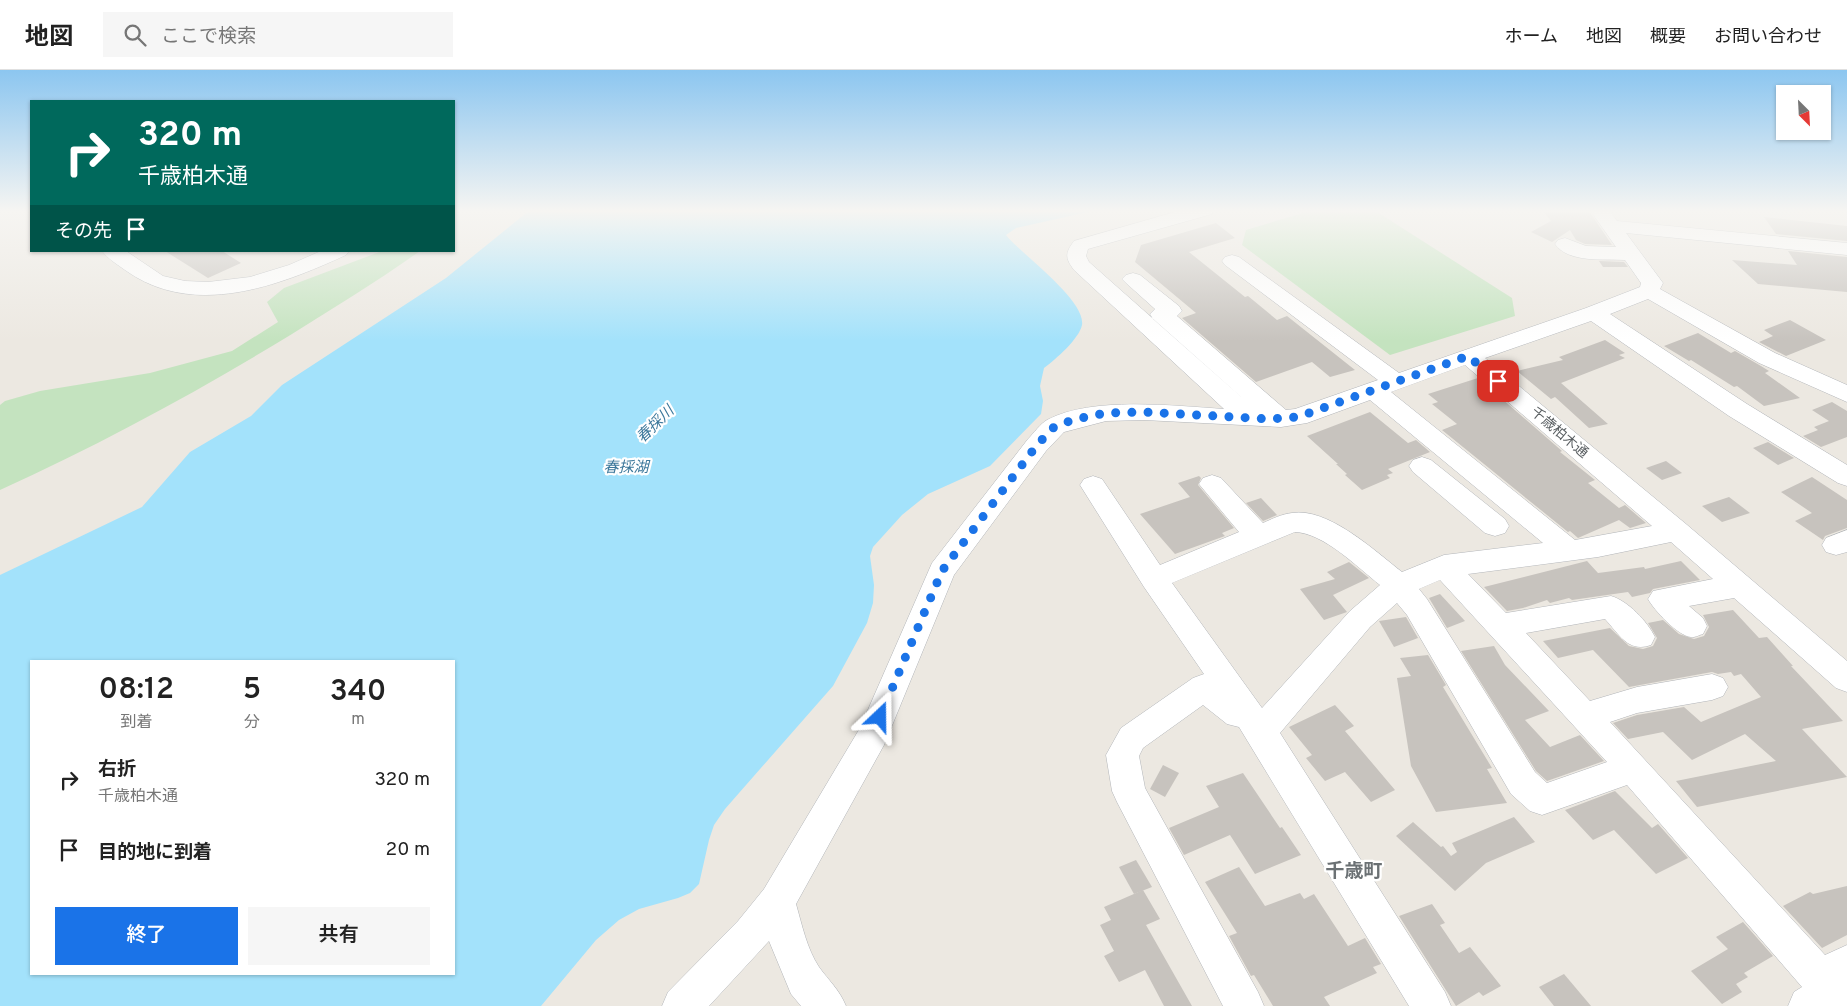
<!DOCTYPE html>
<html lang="ja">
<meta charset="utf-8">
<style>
:root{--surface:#fff;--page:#f6f6f6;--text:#222;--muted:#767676;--line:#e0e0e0;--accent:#1a73e8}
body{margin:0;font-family:Overpass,"Noto Sans JP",sans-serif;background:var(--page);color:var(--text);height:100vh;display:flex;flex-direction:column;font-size:19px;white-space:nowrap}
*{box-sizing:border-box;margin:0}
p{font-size:16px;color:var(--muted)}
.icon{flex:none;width:28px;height:28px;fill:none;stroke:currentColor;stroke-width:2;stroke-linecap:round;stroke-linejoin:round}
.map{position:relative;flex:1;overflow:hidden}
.sheet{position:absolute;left:30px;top:590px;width:425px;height:315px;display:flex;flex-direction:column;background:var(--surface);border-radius:0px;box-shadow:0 1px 4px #0004}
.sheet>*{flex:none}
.banner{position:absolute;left:30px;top:30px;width:425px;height:152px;border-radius:0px;box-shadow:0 1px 4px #0004;background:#00695c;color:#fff;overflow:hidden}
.needle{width:32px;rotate:156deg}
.controls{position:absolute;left:1776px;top:15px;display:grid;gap:10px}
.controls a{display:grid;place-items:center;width:55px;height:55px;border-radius:0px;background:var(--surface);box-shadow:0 1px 4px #0004;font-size:25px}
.pin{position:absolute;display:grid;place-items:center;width:42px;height:42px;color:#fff;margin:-21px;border-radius:10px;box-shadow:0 2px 8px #0006}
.me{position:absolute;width:55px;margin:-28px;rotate:23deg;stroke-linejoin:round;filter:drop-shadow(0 0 4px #0008)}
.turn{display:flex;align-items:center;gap:18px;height:105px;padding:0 25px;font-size:22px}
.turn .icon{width:65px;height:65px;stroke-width:2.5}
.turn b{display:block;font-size:35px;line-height:42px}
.then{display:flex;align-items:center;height:48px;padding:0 25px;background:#0003;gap:10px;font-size:19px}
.eta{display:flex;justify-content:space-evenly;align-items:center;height:85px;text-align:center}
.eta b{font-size:30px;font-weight:600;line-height:35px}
.cta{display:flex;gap:10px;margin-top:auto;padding:10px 25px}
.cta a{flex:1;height:58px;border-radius:0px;background:var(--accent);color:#fff;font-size:20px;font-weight:600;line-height:58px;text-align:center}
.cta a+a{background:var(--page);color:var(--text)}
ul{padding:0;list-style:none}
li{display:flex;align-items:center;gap:15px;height:70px;padding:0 25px}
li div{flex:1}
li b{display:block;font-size:19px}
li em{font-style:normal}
header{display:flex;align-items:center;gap:30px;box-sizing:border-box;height:70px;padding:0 25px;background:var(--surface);border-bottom:1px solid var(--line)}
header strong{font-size:24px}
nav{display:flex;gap:28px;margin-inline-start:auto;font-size:18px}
.search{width:350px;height:45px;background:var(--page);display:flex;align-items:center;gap:12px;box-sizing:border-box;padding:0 18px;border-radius:0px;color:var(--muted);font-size:19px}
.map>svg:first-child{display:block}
.green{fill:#c4e3bf}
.water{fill:#a3e2fb;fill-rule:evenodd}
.building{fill:#c7c3be}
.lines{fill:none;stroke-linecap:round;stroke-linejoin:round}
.minor-casing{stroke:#b2b5b9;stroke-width:1}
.minor{fill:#fff;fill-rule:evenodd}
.route{stroke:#1a73e8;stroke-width:9;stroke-dasharray:0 16.2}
.labels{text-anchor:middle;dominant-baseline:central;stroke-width:4.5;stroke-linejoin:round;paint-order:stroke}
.street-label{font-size:14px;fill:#5a5f62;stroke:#fff}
.water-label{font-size:15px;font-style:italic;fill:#3c789b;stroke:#fff}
.near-quarter-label{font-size:19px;font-weight:bold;fill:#6b7174;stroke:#fff}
</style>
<header>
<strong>地図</strong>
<div class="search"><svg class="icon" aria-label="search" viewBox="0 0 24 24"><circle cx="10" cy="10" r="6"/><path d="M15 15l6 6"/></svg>ここで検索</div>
<nav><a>ホーム</a><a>地図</a><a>概要</a><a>お問い合わせ</a></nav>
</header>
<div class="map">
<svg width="1847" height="936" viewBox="0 0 1847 936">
<rect width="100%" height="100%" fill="#ece8e1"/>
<g class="green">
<polygon points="1313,140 1374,140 1512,228 1515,246 1390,285 1242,175 1246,160"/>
<path d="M 382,181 L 420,181 C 378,211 335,237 292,264 C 197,322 101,374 0,420 L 0,335 L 5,331 L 40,321 L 150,303 L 232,281 L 278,252 L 267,232 L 284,218 Z"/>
</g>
<path class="water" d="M 530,140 L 1097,140 L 1016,158 L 1006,165 C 1021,184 1086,230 1082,255 C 1079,269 1056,289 1044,298 L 1040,316 L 1043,331 L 1041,344 L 990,396 L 928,424 L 902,445 L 873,477 L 870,486 L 874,515 L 873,533 L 867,553 L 833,616 L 725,739 L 714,755 L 709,770 L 699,814 L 690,823 L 678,828 L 639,839 L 619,850 L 596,870 L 541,936 L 0,936 L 0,505 L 142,437 L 190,382 L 251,346 L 282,315 L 446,208 ZM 31,591 L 454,591 L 454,904 L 31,904 Z"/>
<g class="building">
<polygon points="1543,141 1589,141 1612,175 1585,174 1576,170 1570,160 1552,172 1531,162 1551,151"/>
<polygon points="1764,147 1847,156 1847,171 1776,164"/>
<polygon points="1216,153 1235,168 1189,182 1245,227 1248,226 1277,250 1287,246 1355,300 1330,307 1312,292 1256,312 1182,248 1196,243 1135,192 1141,175"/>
<polygon points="165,181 222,181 241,193 208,208"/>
<polygon points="1788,181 1847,187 1847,222 1758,214 1732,190 1797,195"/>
<polygon points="1599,191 1624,192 1628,197 1603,197"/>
<polygon points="1790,250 1826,270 1786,286 1759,272 1773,266 1764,260"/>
<polygon points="1698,263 1731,283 1735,281 1761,296 1769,301 1765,303 1800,328 1764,336 1737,316 1734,317 1691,290 1689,291 1664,276"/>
<polygon points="1605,270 1625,283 1619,285 1625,288 1561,313 1608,354 1589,358 1555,327 1551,329 1517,301 1563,290 1559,287"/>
<polygon points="1478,308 1562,381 1560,382 1595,410 1588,413 1619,438 1625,435 1646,453 1630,458 1619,450 1578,468 1570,461 1568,462 1442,360 1457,354 1432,334 1438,332 1428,324"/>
<polygon points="1832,332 1847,341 1847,367 1821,377 1803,366 1818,360 1814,357 1829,351 1812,340"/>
<polygon points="1370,342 1408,373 1416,370 1430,382 1388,399 1393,403 1387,405 1390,408 1362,420 1345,405 1347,404 1336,394 1338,394 1307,366"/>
<polygon points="1768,372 1794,388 1778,395 1753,378"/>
<polygon points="1666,391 1682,403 1662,410 1646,398"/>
<polygon points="1199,406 1201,408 1198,415 1234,458 1222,463 1225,466 1175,484 1140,444 1190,427 1178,413"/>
<polygon points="1812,407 1847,430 1847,458 1825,466 1823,470 1795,451 1812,443 1781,422"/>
<polygon points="1729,427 1750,443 1722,452 1702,436"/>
<polygon points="1261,428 1277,445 1263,451 1246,433"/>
<polygon points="1587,491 1598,503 1644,497 1645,499 1681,491 1700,510 1653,519 1650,523 1632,527 1628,522 1572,530 1569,528 1550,533 1547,530 1523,538 1507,541 1484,517"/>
<polygon points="1349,492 1369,508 1333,525 1347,542 1324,550 1300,519 1335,509 1327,502"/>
<polygon points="1440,524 1465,551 1447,558 1429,528"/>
<polygon points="1733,540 1759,568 1767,567 1793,596 1791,596 1843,651 1802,659 1847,707 1697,737 1676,711 1776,691 1745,664 1692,690 1663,662 1628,669 1613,653 1637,645 1684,637 1701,652 1761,627 1741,604 1734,606 1731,602 1718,604 1712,602 1629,617 1593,580 1558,588 1543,571 1610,558 1629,576 1643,579 1653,576 1657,568 1648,553 1663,550 1679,564 1694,569 1704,566 1709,557 1703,545"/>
<polygon points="1406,547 1418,568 1394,577 1379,551"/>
<polygon points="1494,576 1505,595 1549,641 1525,650 1550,677 1580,665 1604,691 1547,711 1536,701 1461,581"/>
<polygon points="1428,585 1446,615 1443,617 1492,698 1487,699 1507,733 1436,742 1411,696 1397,608 1411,606 1400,588"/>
<polygon points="1335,635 1354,656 1345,661 1395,720 1371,732 1345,702 1325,711 1306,688 1312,685 1289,657"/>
<polygon points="1163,695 1179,703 1165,727 1150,719"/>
<polygon points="1243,703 1280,758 1282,757 1301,785 1255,804 1230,765 1184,785 1169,758 1219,737 1206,716"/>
<polygon points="1615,721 1652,758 1658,754 1688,788 1656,804 1614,760 1593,770 1565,740"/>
<polygon points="1514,747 1535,772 1486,793 1455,821 1396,766 1413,752 1441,777 1443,776 1451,786 1457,782 1452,773"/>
<polygon points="1136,790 1152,817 1134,824 1119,797"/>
<polygon points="1239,797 1265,836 1300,823 1304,829 1314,824 1348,876 1365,868 1381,894 1373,897 1377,903 1324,927 1330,936 1273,936 1254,905 1251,906 1229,866 1237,863 1205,812"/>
<polygon points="1847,816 1847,865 1822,878 1783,836 1810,822 1813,824"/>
<polygon points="1143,820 1160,849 1146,855 1192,936 1164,936 1145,900 1119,912 1104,886 1114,881 1100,855 1111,850 1104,837"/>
<polygon points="1432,834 1445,853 1440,855 1459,883 1470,877 1501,916 1483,926 1479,922 1456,936 1399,846"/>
<polygon points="1743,852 1773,886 1744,903 1748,907 1736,914 1742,922 1722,934 1691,901 1728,879 1716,867"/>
<polygon points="1564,904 1591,936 1554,936 1539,917"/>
</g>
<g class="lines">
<g class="minor-casing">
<g id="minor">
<path d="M 1182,140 L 1214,140 L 1212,144 L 1088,179 L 1086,186 L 1089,192 L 1256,340 L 1153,249 L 1150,244 L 1155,239 L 1126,213 L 1122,209 L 1126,205 L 1133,203 L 1140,205 L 1179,236 L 1182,241 L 1177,246 L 1286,340 L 1295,339 L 1378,310 L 1225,195 L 1222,191 L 1225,187 L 1232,185 L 1239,187 L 1399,303 L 1586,238 L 1640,217 L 1641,213 L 1625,190 C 1604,189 1568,193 1555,174 L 1558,170 L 1565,168 L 1586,176 L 1616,177 L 1590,140 L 1609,140 L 1617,151 L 1847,173 L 1847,185 L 1626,163 L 1663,213 L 1660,219 L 1775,283 L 1847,315 L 1847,332 L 1759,293 L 1648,229 L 1610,244 L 1747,334 L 1847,395 L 1847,416 L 1838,413 L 1729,346 L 1591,251 L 1485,288 L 1686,454 L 1847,591 L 1847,622 L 1836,618 L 1734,528 L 1689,536 L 1703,548 L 1707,556 L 1703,564 C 1699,565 1694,568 1691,567 C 1678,566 1654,540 1648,529 L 1653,521 L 1713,509 L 1671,472 L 1598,487 L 1468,504 L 1506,543 L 1611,526 C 1628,531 1647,551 1655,567 L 1651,575 C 1628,583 1619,564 1605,549 L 1526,563 L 1590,631 L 1637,617 L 1712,604 L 1723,608 L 1728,617 L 1723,626 L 1712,630 L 1637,643 L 1610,652 L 1825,885 L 1847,875 L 1847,936 L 1788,936 L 1794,922 L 1802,917 L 1627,715 L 1542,745 L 1530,741 L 1511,724 L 1407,545 L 1397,533 L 1370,557 L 1280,663 L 1445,922 L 1451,936 L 1409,936 L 1239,657 L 1227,654 L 1203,635 L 1143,678 L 1139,686 L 1145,718 L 1258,922 L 1264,936 L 1223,936 L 1117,732 L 1112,721 L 1106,685 L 1121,658 L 1193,608 L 1204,604 L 1144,517 L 1080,415 L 1084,409 L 1093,406 L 1102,409 L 1160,495 L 1239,462 L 1199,414 L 1203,408 L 1212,405 L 1221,408 L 1263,453 C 1272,449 1282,444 1292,443 C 1328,437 1375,481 1402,502 L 1444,485 L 1543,473 L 1370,330 L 1307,353 L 1281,357 L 1144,350 L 1106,351 L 1064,362 L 1046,381 L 954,505 L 884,675 L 796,834 C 802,855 807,879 819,897 C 829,911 839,919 846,936 L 801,936 L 791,924 L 769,871 L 709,936 L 662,936 L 668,922 L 738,851 L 764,819 L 860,658 L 932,493 L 1028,369 C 1034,363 1040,354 1047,350 C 1092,326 1174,336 1224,339 L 1074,200 C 1065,188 1065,183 1074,171 ZM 1465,295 L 1652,456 L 1575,470 L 1391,322 ZM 1295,462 C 1324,463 1357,497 1380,515 L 1350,541 L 1262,638 L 1172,513 ZM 1440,510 L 1607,692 L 1547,713 L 1535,702 L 1427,529 L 1419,519 Z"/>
<path d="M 102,181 L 126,181 L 163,206 L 185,211 L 208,212 L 250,207 L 289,195 L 321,181 L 349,181 L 346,185 C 279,216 193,249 125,200 C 118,195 108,189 102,181 Z"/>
<polygon points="1422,387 1431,390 1505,449 1509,456 1505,463 1495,466 1485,463 1413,402 1409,396 1413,390"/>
<polygon points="1847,460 1847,482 1836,485 1826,482 1822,475 1826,468"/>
</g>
</g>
<use href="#minor" class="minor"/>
</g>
<linearGradient id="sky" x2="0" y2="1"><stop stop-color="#8cc6f0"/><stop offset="0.52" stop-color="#f6f5f2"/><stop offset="1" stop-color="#f6f5f2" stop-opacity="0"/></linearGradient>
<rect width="1847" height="271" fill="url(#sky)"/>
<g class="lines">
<polyline class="route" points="880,647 942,501 1037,375 1055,356 1076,349 1106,343 1144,342 1269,349 1298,347 1468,286 1498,311"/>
</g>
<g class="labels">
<g class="street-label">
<text transform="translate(1559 363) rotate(40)">千歳柏木通</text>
</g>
<g class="water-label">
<text transform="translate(656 355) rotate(-44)">春採川</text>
<text x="626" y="398">春採湖</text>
</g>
<g class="near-quarter-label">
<text x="1354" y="802">千歳町</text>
</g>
</g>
</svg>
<div class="controls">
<a><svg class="needle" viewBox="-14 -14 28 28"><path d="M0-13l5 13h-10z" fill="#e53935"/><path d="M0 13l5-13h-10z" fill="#767676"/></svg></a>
</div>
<div class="pin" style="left:1498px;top:311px;background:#d93025"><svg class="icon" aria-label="arrive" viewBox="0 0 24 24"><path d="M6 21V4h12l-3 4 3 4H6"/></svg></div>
<svg class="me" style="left:880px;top:647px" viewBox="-20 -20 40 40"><path d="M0-17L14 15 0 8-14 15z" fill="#1a73e8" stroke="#fff" stroke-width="4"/></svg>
<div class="banner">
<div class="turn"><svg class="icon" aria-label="right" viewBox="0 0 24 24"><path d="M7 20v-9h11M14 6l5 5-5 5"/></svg><div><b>320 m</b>千歳柏木通</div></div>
<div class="then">その先<svg class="icon" aria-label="arrive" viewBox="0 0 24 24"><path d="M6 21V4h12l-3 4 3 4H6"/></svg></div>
</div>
<section class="sheet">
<div class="eta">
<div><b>08:12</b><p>到着</p></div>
<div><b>5</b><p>分</p></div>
<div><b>340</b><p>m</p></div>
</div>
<ul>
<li><svg class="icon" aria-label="right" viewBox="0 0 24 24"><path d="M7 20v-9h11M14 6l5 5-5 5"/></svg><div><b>右折</b><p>千歳柏木通</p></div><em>320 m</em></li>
<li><svg class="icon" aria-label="arrive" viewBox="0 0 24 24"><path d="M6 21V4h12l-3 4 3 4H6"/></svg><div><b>目的地に到着</b></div><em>20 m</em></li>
</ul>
<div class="cta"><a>終了</a><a>共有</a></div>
</section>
</div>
